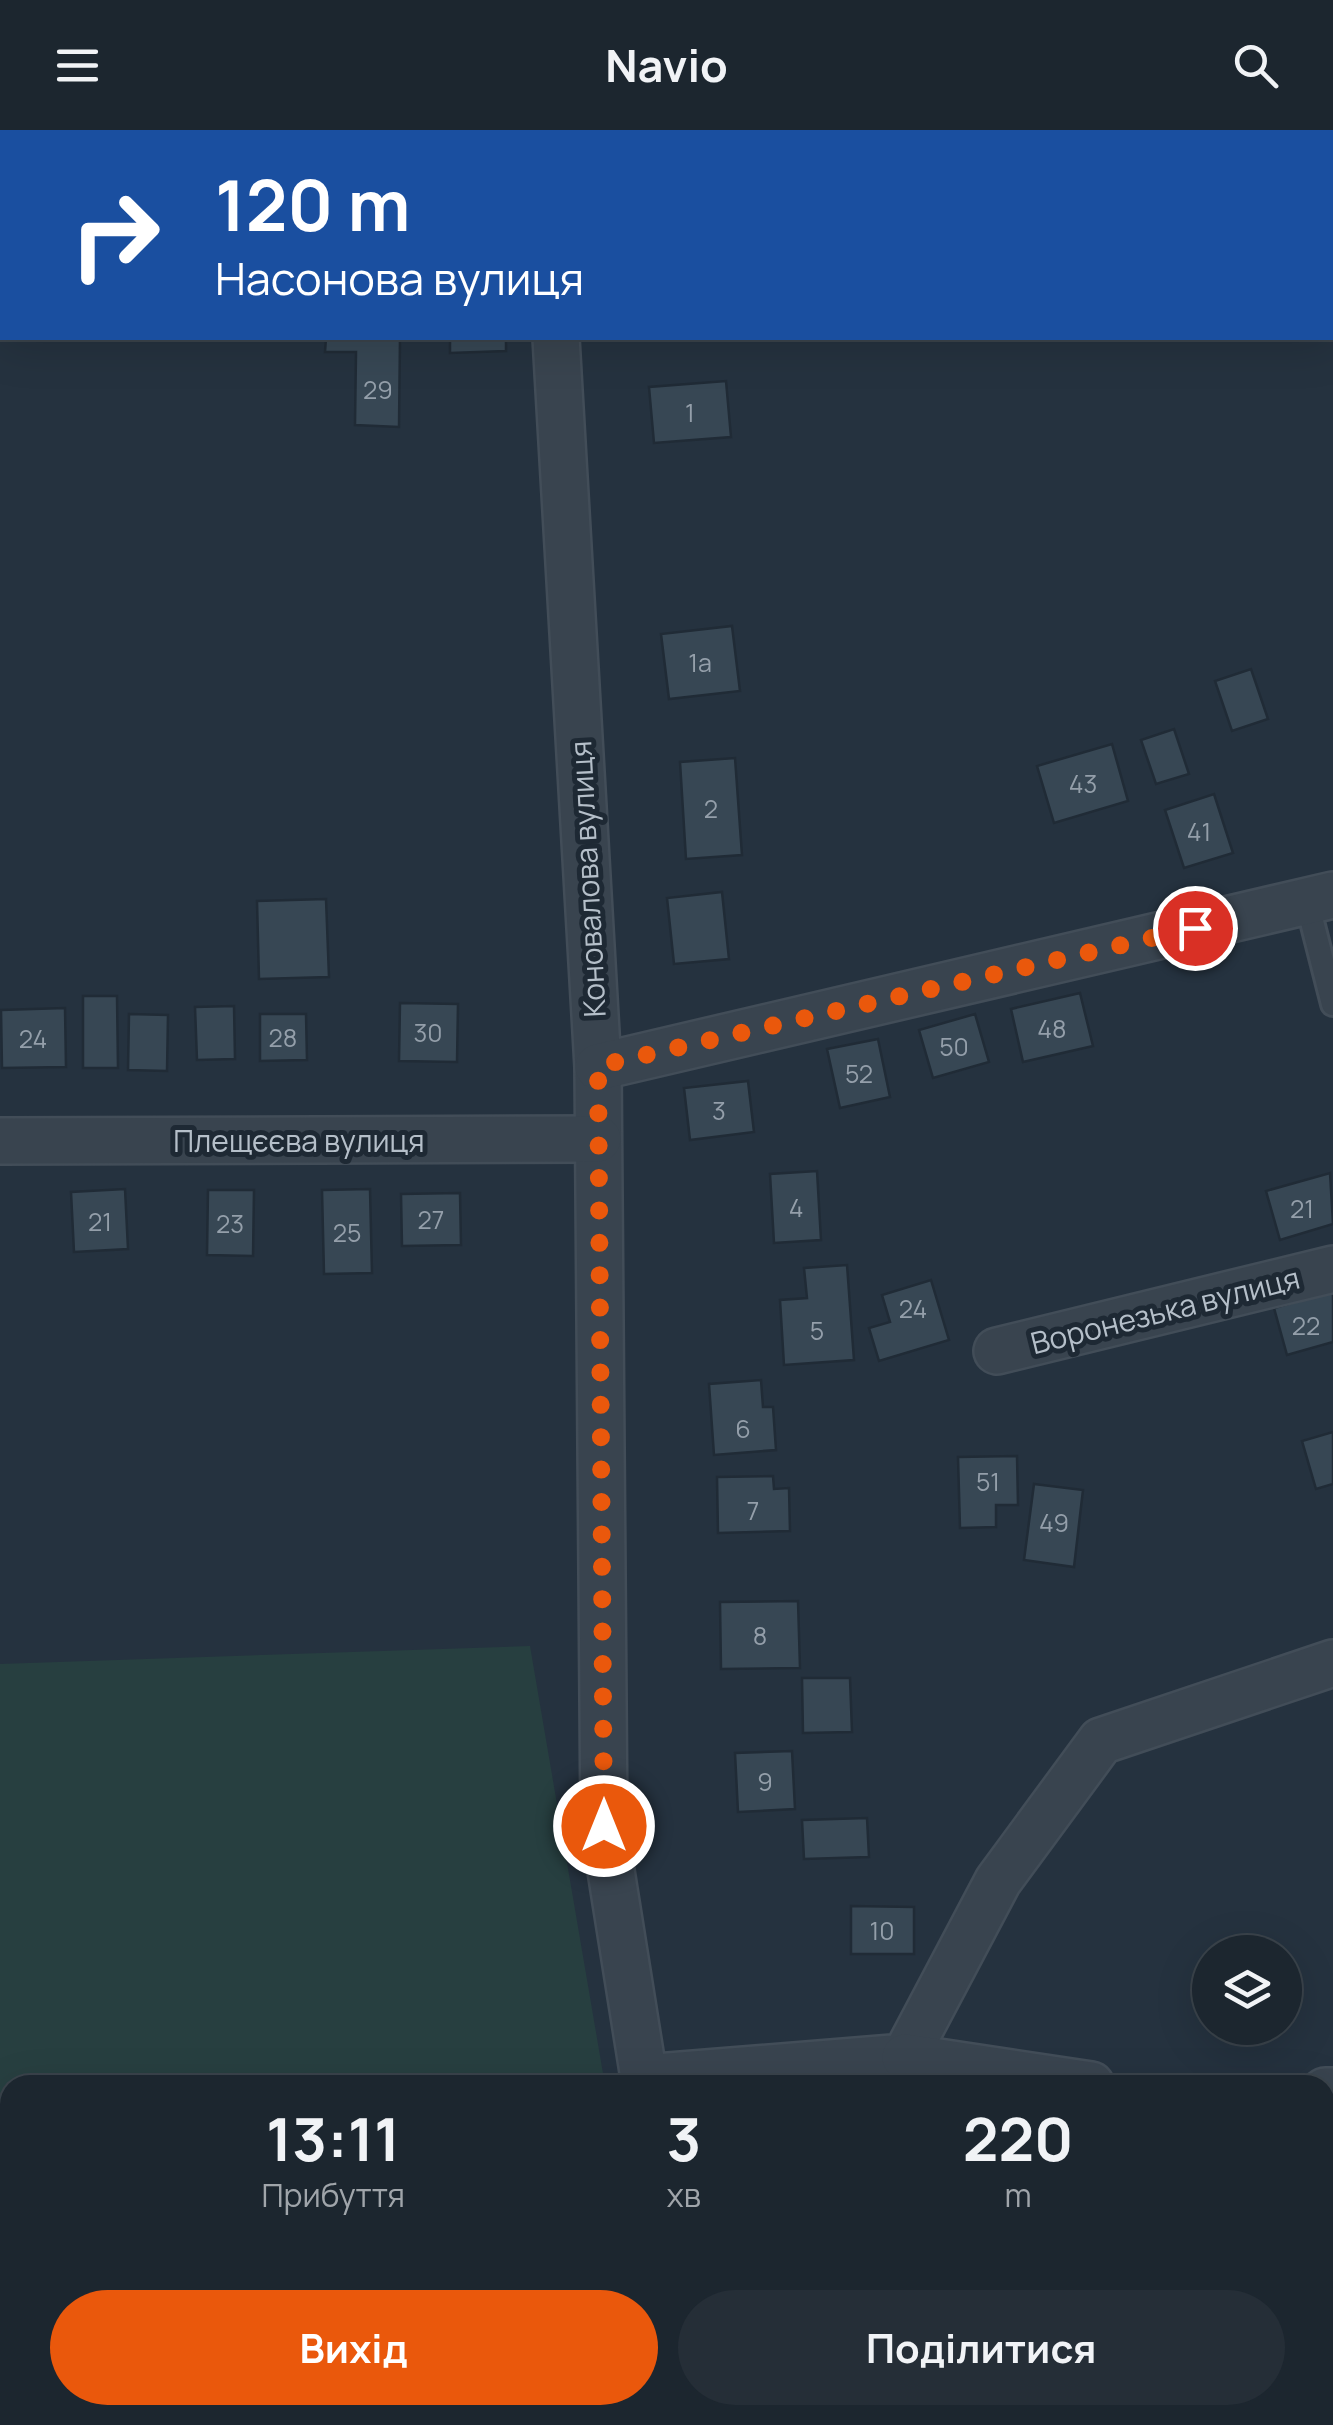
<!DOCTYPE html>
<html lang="uk">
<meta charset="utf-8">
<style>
:root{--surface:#1c262f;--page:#252e37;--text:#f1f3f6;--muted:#a0a5aa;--line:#3a434b;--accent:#ea580c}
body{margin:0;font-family:Manrope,sans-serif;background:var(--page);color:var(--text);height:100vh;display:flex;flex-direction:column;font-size:38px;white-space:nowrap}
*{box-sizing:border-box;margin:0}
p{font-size:32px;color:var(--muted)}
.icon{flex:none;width:55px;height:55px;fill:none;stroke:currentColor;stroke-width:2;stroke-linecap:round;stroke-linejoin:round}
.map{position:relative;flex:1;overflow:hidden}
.drawer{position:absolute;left:0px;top:1945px;width:1335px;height:350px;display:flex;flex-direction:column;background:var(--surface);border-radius:30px 30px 0 0;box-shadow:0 10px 40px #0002,0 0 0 2px var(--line)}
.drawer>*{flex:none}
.guide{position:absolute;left:0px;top:0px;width:1335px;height:210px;box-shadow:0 10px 40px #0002,0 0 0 2px var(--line);background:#1a4fa0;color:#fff;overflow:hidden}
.buttons{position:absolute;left:1192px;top:1805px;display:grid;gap:20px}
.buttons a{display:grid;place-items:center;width:110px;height:110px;border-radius:50%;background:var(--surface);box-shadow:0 10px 40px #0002,0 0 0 2px var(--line);font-size:50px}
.pin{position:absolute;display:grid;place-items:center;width:85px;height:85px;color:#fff;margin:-42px;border:5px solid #fff;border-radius:50%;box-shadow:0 2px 10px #0007}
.me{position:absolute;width:110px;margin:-55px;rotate:0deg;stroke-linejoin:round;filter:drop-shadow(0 0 8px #0008)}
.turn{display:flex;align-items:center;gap:35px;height:210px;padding:0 50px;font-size:45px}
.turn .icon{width:130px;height:130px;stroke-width:2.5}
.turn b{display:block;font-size:70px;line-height:85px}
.eta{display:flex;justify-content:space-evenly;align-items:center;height:170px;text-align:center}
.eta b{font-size:60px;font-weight:700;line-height:70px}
.primary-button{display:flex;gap:20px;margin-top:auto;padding:20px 50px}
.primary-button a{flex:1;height:115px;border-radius:60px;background:var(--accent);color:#fff;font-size:40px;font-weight:700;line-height:115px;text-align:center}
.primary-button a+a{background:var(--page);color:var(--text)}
header{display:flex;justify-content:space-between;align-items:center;height:130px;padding:0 50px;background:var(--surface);font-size:45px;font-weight:700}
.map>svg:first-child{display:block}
.green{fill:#273f40}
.building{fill:#374754;stroke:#202b36;stroke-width:2.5}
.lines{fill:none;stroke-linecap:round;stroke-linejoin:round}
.lane-casing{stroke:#424d58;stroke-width:28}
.street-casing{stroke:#424d58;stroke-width:50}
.lane{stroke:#39444f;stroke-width:22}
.street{stroke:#39444f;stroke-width:45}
.route{stroke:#ea580c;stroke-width:18;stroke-dasharray:0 32.4}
.labels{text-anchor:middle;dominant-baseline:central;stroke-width:10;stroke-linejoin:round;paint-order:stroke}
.number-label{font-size:25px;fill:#949faa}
.street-label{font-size:30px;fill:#b5bfc9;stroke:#1e2934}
</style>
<header><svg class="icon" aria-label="menu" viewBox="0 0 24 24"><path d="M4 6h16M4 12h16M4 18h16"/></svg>Navio<svg class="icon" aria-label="search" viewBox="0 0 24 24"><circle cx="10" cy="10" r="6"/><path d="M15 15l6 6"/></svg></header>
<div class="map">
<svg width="1333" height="2295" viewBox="0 0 1333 2295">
<rect width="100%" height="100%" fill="#25323f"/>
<g class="green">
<polygon points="530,1516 605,1955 10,1955 10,2285 613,2285 609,2295 0,2295 0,1534"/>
<polygon points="1325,1991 1333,1992 1333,2295 702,2295 701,2285 1325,2285"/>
</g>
<g class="building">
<polygon points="326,208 400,208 399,297 355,295 356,222 325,222"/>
<polygon points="450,208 506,208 506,221 450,223"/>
<polygon points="726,251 731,307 654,313 649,257"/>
<polygon points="732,496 740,561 669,569 661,504"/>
<polygon points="1251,539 1268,589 1232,601 1215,551"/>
<polygon points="1174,599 1189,644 1156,654 1141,610"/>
<polygon points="1112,614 1128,671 1054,693 1037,636"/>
<polygon points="735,628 742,725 686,729 680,632"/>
<polygon points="1214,664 1233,723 1184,738 1165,680"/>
<polygon points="722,762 729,829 674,834 667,768"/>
<polygon points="326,769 329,847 259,849 257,771"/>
<polygon points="1080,863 1093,916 1023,932 1011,879"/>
<polygon points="83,866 117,866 118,938 83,938"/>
<polygon points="400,873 458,874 457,932 399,931"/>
<polygon points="234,876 235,929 197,930 195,877"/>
<polygon points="65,878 66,937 2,938 1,880"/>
<polygon points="129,884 168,885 167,941 128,940"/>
<polygon points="260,884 306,884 307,930 260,931"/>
<polygon points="975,884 989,932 933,948 919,900"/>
<polygon points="878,909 890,967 840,978 827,919"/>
<polygon points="748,951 754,1002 690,1010 684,958"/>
<polygon points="817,1041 821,1110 774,1113 770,1044"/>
<polygon points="1330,1043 1333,1094 1280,1110 1266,1061"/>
<polygon points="125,1059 128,1119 74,1122 71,1062"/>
<polygon points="370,1059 372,1143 324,1144 322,1060"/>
<polygon points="208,1060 254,1060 253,1126 207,1125"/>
<polygon points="460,1063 461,1115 402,1116 401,1064"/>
<polygon points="847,1135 854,1230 784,1235 780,1170 807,1168 804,1138"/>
<polygon points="931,1150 949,1210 879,1231 869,1198 890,1192 882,1165"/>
<polygon points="1333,1161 1333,1212 1287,1225 1274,1178"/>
<polygon points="761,1250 763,1277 773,1277 776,1320 714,1325 709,1254"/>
<polygon points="1333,1302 1333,1354 1316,1359 1302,1311"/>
<polygon points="1017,1326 1018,1375 996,1375 996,1397 960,1398 958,1327"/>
<polygon points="773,1346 774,1359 789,1358 790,1401 718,1403 717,1347"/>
<polygon points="1034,1354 1083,1360 1074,1437 1024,1430"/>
<polygon points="798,1471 800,1538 721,1539 720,1472"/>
<polygon points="802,1548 850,1548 852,1602 803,1603"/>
<polygon points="792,1621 795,1679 738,1682 735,1623"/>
<polygon points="867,1688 869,1727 804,1729 802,1690"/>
<polygon points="851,1776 914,1777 914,1824 851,1824"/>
</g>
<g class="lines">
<g class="lane-casing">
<g id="lane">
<polyline points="1307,772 1333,874"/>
<polyline points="671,2285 671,2295"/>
</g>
</g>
<g class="street-casing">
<g id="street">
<polyline points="545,0 545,2"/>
<polyline points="556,208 598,937 604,1697 644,1948 905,1927 998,1751 1101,1611 1333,1533"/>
<polyline points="598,937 1333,765"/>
<polyline points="0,1011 598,1009"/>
<polyline points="997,1221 1333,1139"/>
<polyline points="905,1927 1091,1955"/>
<polyline points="1325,1961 1333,1961"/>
</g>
</g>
<use href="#lane" class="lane"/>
<use href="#street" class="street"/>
</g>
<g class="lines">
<polyline class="route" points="604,1696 598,936 1195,798"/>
</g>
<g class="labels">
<g class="number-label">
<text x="378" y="259">29</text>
<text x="690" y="282">1</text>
<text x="700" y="532">1а</text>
<text x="1083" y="653">43</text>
<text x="711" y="678">2</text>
<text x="1199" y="701">41</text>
<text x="1052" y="898">48</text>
<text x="428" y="902">30</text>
<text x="283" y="907">28</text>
<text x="33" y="908">24</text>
<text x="954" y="916">50</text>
<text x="859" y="943">52</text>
<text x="719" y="980">3</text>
<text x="796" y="1077">4</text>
<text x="1302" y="1078">21</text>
<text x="431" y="1089">27</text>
<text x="100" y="1091">21</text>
<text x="230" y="1093">23</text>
<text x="347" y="1102">25</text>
<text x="913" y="1178">24</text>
<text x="1306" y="1195">22</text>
<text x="817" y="1200">5</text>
<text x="743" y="1298">6</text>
<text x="988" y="1351">51</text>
<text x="753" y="1380">7</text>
<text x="1054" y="1392">49</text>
<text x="760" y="1505">8</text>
<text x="765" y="1651">9</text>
<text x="882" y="1800">10</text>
</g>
<g class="street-label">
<text transform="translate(587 749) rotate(-93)">Коновалова вулиця</text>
<text x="299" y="1010">Плещєєва вулиця</text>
<text transform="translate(1165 1180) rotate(-14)">Воронезька вулиця</text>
</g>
</g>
</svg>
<div class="buttons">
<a><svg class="icon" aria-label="layers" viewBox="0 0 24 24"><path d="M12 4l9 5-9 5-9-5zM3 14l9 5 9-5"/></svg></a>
</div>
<div class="pin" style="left:1195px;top:798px;background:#d93025"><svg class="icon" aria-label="arrive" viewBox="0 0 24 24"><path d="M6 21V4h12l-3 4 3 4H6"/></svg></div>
<svg class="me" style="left:604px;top:1696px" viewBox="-20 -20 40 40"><circle r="17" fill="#ea580c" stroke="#fff" stroke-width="3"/><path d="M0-11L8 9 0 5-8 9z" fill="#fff"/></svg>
<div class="guide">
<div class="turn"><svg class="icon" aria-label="right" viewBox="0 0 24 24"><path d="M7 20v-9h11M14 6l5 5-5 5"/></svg><div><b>120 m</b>Насонова вулиця</div></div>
</div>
<section class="drawer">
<div class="eta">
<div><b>13:11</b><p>Прибуття</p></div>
<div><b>3</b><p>хв</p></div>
<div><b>220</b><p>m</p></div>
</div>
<div class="primary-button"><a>Вихід</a><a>Поділитися</a></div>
</section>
</div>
